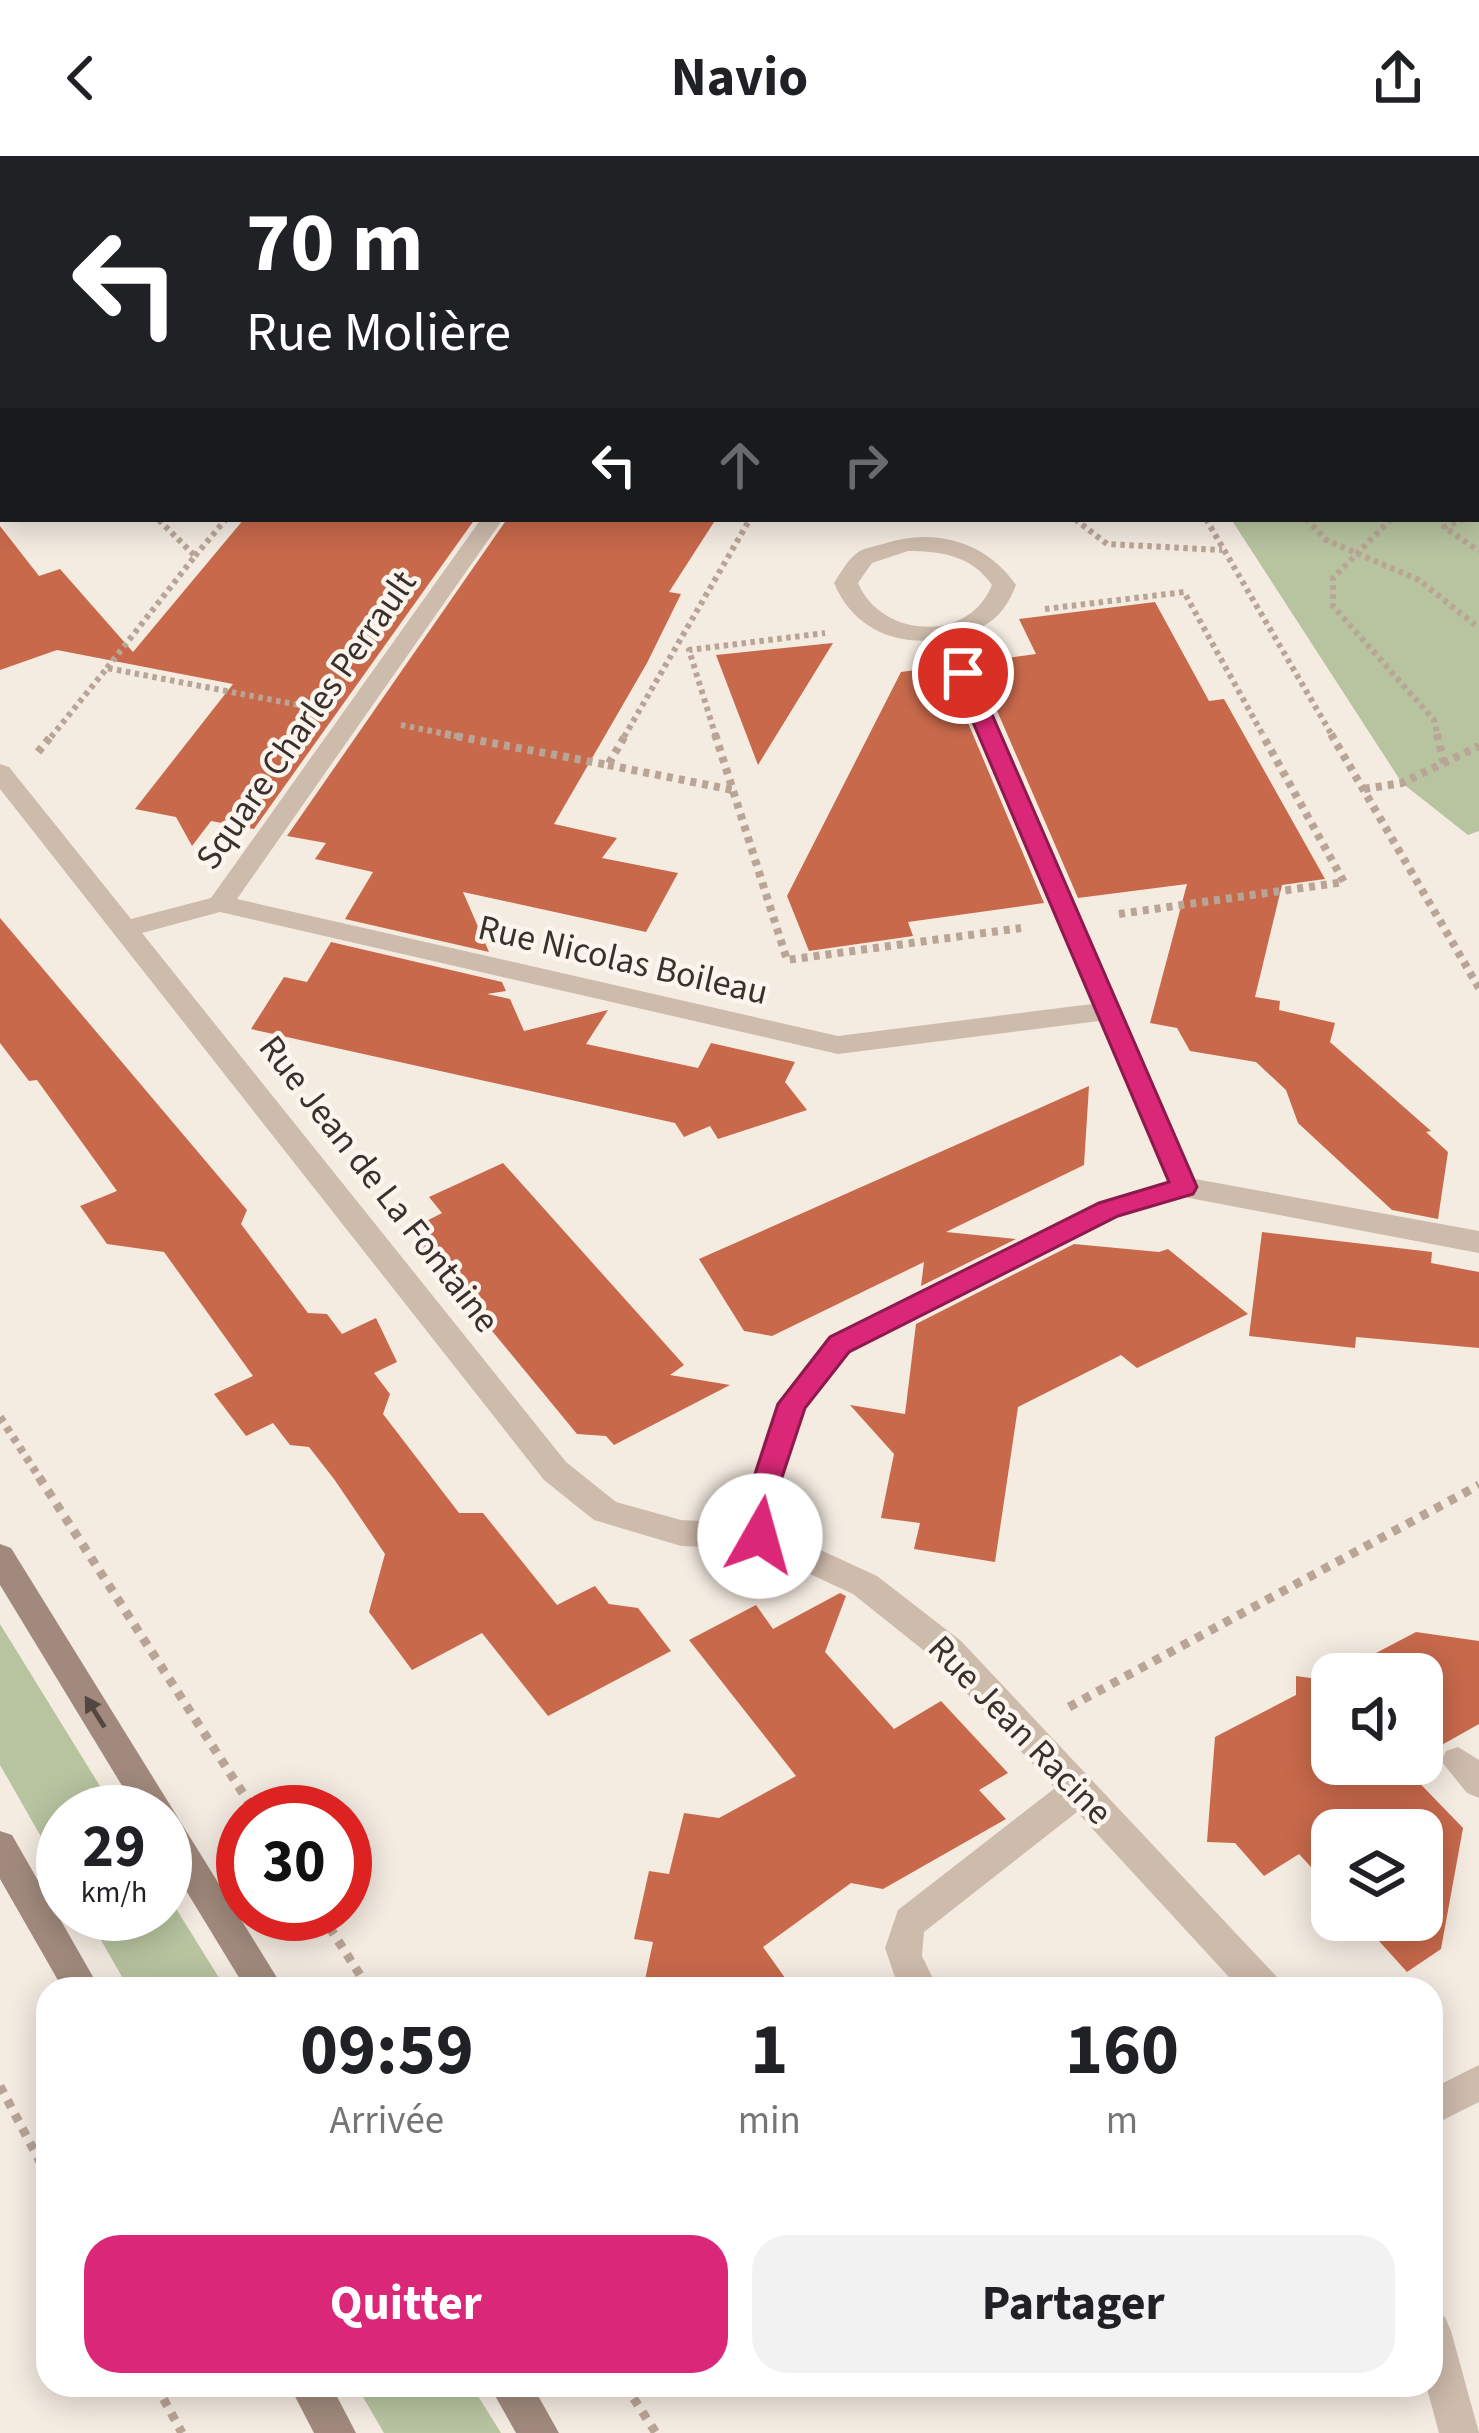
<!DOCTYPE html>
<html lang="fr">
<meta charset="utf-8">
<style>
:root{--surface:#fff;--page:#f2f2f2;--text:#202124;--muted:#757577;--accent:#db2777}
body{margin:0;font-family:"Source Sans 3",sans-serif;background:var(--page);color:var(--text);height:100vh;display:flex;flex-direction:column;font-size:45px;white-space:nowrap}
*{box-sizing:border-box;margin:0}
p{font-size:39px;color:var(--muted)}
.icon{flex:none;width:66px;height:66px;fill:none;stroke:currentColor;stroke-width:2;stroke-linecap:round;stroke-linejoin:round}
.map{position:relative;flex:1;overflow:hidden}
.panel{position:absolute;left:36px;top:1821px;width:1407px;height:420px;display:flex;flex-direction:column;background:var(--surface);border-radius:36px;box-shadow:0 6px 30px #0003}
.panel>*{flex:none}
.guide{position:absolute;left:0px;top:0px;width:1479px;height:366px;box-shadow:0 6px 30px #0003;background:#202124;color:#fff;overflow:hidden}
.controls{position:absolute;left:1311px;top:1497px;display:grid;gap:24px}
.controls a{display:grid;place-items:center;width:132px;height:132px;border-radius:24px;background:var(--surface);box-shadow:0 6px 30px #0003;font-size:60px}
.speed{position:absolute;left:36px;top:1629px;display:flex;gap:24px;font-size:60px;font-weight:700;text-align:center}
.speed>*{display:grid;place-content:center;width:156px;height:156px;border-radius:50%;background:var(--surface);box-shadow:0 6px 30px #0003;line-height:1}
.speed small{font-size:30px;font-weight:400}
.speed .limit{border:18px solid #d22;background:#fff;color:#111}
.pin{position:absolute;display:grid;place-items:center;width:102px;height:102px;color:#fff;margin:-51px;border:6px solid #fff;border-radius:50%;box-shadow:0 3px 12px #0007}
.me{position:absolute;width:132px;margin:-66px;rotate:7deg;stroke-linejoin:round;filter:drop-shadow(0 0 9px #0008)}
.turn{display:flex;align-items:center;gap:42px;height:252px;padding:0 48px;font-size:54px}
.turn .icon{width:156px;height:156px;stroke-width:2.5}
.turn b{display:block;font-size:84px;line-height:102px}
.lanes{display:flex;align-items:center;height:114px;padding:0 48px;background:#0003;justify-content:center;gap:60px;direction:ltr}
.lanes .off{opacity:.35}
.eta{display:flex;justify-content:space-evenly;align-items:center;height:204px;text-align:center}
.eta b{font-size:72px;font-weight:700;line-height:84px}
.action{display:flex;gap:24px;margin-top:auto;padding:24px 48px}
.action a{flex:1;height:138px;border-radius:36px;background:var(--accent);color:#fff;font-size:48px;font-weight:700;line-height:138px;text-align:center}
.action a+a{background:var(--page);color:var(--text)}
header{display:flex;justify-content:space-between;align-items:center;height:156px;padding:0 48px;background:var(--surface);font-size:54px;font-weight:700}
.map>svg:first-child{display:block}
.green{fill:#b8c4a0}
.building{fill:#c8694b}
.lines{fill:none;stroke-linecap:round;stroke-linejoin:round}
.path-far2{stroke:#b9a596;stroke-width:6;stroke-dasharray:4.5 4.5;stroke-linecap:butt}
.path-far1{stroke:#b9a596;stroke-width:8;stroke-dasharray:6 6;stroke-linecap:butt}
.path{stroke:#b9a596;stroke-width:9;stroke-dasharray:8 8;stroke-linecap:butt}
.street{fill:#cdbbac;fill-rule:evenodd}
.secondary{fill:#a18a7d;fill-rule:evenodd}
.oneway{fill:#544640}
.route{fill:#db2777;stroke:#8e194d;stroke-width:3}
.labels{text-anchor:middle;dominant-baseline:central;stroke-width:9;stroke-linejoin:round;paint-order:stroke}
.street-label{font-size:36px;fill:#3b302b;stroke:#fbf5ee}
</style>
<header><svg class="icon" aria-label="back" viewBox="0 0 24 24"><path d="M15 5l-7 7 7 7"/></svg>Navio<svg class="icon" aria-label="share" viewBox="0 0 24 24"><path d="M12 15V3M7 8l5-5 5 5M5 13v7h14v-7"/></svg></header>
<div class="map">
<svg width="1479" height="2277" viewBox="0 0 1479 2277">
<rect width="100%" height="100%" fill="#f4ebe1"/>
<g class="green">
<polygon points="1479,220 1479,675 1468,679 1402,627 1231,363 1476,363"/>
<polygon points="0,1468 116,1656 63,1656 63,1719 0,1609"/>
<polygon points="165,1735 226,1833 129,1833 86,1758 165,1758"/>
<polygon points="356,2229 471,2229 501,2277 384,2277"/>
</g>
<g class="building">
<polygon points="244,363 475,363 254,673 211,665 192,690 176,661 135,653 233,528 57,494 0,514 0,370 39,420 60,413 133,496"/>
<polygon points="507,363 716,363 669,436 681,438 647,507 554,668 617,682 602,702 678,717 646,776 463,736 489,796 345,763 373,716 315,703 326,687 287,680"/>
<polygon points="1155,446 1209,545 1224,543 1325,723 1282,729 1255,841 1280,845 1279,854 1335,867 1330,886 1431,975 1426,976 1448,996 1438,1063 1392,1054 1298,967 1286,934 1256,906 1190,895 1177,872 1150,867 1187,728 1078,742 976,506 1036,498 1019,463"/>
<polygon points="833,487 758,609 716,499"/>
<polygon points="944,510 1044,747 908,766 913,780 809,795 787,740 901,516"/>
<polygon points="0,762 247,1054 241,1068 308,1157 327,1158 342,1178 376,1162 397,1206 374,1217 390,1238 383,1258 459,1357 483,1357 557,1449 595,1430 609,1448 638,1452 671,1495 548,1560 482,1477 412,1514 369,1456 385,1398 334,1323 309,1291 290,1289 273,1267 246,1280 214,1238 253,1220 164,1096 107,1088 80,1050 117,1035 37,924 29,925 0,887"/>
<polygon points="331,786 502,826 506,835 487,838 510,843 524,875 608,854 586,888 698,912 711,887 795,906 785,926 807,954 718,983 710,970 684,981 675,967 251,873 284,821 307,826"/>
<polygon points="1089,930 1084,1009 946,1076 1016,1083 921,1130 924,1106 772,1180 744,1175 699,1103"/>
<polygon points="503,1007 684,1209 670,1219 730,1229 614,1289 606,1280 577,1278 409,1074 442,1057 429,1041"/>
<polygon points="1262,1076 1432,1096 1431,1107 1479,1116 1479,1192 1356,1181 1355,1192 1249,1180"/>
<polygon points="1074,1088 1159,1096 1168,1093 1248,1158 1137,1212 1121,1199 1018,1251 995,1406 914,1393 920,1367 881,1362 894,1298 850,1249 905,1258 916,1168"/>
<polygon points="840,1437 846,1440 825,1496 894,1573 941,1545 1008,1617 979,1634 1006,1663 883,1733 851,1727 763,1791 793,1833 643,1833 653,1786 634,1783 649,1715 669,1718 684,1657 719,1662 796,1620 689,1484 756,1449 773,1473"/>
<polygon points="1416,1476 1479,1485 1479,1568 1422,1600 1422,1518 1336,1518"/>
<polygon points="1296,1520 1325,1524 1332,1520 1332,1608 1407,1608 1403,1610 1463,1672 1441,1793 1407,1816 1360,1764 1422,1764 1422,1674 1332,1674 1332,1734 1299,1698 1264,1720 1235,1687 1207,1686 1215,1581 1296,1539"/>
</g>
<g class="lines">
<g class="path-far2">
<polyline points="596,0 600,3"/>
<polyline points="243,3 253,0"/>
<polyline points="1075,363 1107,388 1222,394"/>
<polyline points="1206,363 1333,581"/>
<polyline points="1306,363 1326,384 1419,424 1479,472"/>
<polyline points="1391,363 1333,422 1333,450 1434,564 1438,581"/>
<polyline points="1464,363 1444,371 1479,395"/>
<polyline points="195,400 226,363"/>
<polyline points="1045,453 1184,436 1264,581"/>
<polyline points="107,512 195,400 158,363"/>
<polyline points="401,569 461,581"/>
<polyline points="51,581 107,512 304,550"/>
<polyline points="624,581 750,363"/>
<polyline points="716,581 689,494 825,477"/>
</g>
<g class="path-far1">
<polyline points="445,578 608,609 626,578"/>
<polyline points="715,578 787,804 1021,772"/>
<polyline points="1331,578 1479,832"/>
<polyline points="1437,578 1444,607"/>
<polyline points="38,596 53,578"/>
<polyline points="608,609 733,634"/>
<polyline points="1364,633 1402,627 1479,590"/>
<polyline points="1119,758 1344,726 1262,578"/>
<polyline points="0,1261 41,1324"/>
</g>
<g class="path">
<polyline points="39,1321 255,1656"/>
<polyline points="1069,1551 1479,1329"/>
<polyline points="321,1758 369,1833"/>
<polyline points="0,1930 48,2021"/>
<polyline points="156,2229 182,2277"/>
<polyline points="625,2229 656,2277"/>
</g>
<g class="street">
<polygon points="89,0 111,0 113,3 91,3"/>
<polygon points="874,0 897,0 899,3 876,3"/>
<polygon points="1092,0 1114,0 1116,3 1094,3"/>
<polygon points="1141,0 1164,0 1166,3 1143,3"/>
<polygon points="1479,120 1479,132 1476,133 1476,121"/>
<rect x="1476" y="203" width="3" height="14"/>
<path d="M 481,363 L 503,363 L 237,743 L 838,880 L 1092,848 L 938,484 C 891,489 852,470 834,427 C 840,418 848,403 857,397 C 863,392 876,390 883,388 C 933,371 986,385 1016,429 C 1004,459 990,470 960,481 L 1195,1023 L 1479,1075 L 1479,1097 L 1184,1041 L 1119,1060 L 850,1197 L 806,1252 L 784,1321 L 777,1374 L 877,1420 L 961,1485 L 1277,1821 L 1282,1833 L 1240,1833 L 1077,1656 L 924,1776 L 922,1800 L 938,1833 L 899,1833 L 885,1792 L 898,1754 L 1055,1632 L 937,1505 L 853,1438 L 756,1393 L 681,1390 L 594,1364 L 544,1324 L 0,633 L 0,608 L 9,611 L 131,763 L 211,742 ZM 908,395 C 942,395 972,400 992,429 C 969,487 882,483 858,427 L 872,407 ZM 220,756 L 838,898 L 1099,865 L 1167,1026 L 1099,1046 L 828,1181 L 776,1248 L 752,1321 L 746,1367 L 681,1364 L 616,1346 L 566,1306 L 142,777 Z"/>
<polygon points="1458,1591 1479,1604 1479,1642 1467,1637 1441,1605 1446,1595"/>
<polygon points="1479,1909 1479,1946 1431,1970 1431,1933"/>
<polygon points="1431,2156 1445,2161 1451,2175 1479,2277 1439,2277 1426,2229 1431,2229"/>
</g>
<g class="secondary">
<polygon points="172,0 200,0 170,3"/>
<polygon points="3,48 3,60 0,61 0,49"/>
<polygon points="0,1388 11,1392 284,1833 246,1833 165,1700 165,1656 138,1656 0,1429"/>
<polygon points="0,1675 12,1679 100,1833 63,1833 0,1723"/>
<polygon points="289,2229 331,2229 356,2277 314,2277"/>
<polygon points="489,2229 532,2229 559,2277 516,2277"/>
</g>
</g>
<defs><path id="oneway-solid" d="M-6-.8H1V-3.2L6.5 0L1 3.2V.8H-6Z" transform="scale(3)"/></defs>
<use class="oneway" href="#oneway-solid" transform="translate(95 1556) rotate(-122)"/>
<polygon class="route" points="963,511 974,517 1197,1031 1193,1038 1118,1060 849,1196 805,1252 782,1321 775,1380 771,1388 750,1388 746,1380 754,1321 778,1248 830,1181 1099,1047 1169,1026 952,517"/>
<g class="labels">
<g class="street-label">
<text transform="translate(306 564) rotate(-55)">Square Charles Perrault</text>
<text transform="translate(623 804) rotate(13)">Rue Nicolas Boileau</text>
<text transform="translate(379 1028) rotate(52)">Rue Jean de La Fontaine</text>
<text transform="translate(1020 1574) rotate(46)">Rue Jean Racine</text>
</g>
</g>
</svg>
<div class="controls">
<a><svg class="icon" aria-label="sound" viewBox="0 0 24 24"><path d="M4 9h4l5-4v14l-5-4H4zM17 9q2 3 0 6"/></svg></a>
<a><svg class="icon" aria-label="layers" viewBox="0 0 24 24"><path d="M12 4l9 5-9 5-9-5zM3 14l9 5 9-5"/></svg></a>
</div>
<div class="speed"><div>29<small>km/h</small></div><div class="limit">30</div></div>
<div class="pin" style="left:963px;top:517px;background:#d93025"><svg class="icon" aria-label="arrive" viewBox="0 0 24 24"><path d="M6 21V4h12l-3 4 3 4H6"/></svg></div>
<svg class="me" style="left:760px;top:1380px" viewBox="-20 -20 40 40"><circle r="19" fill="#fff"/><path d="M0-13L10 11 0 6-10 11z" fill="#db2777"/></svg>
<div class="guide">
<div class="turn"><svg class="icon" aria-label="left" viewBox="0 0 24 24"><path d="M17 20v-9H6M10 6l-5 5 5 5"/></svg><div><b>70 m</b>Rue Molière</div></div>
<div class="lanes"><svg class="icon" aria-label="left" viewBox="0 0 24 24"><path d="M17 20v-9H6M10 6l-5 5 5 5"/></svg><svg class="icon off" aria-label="ahead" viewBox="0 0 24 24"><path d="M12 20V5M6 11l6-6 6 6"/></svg><svg class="icon off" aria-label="right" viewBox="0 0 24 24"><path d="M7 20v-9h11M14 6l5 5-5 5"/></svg></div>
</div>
<section class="panel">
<div class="eta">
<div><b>09:59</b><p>Arrivée</p></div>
<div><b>1</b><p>min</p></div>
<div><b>160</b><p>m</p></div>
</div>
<div class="action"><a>Quitter</a><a>Partager</a></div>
</section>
</div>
